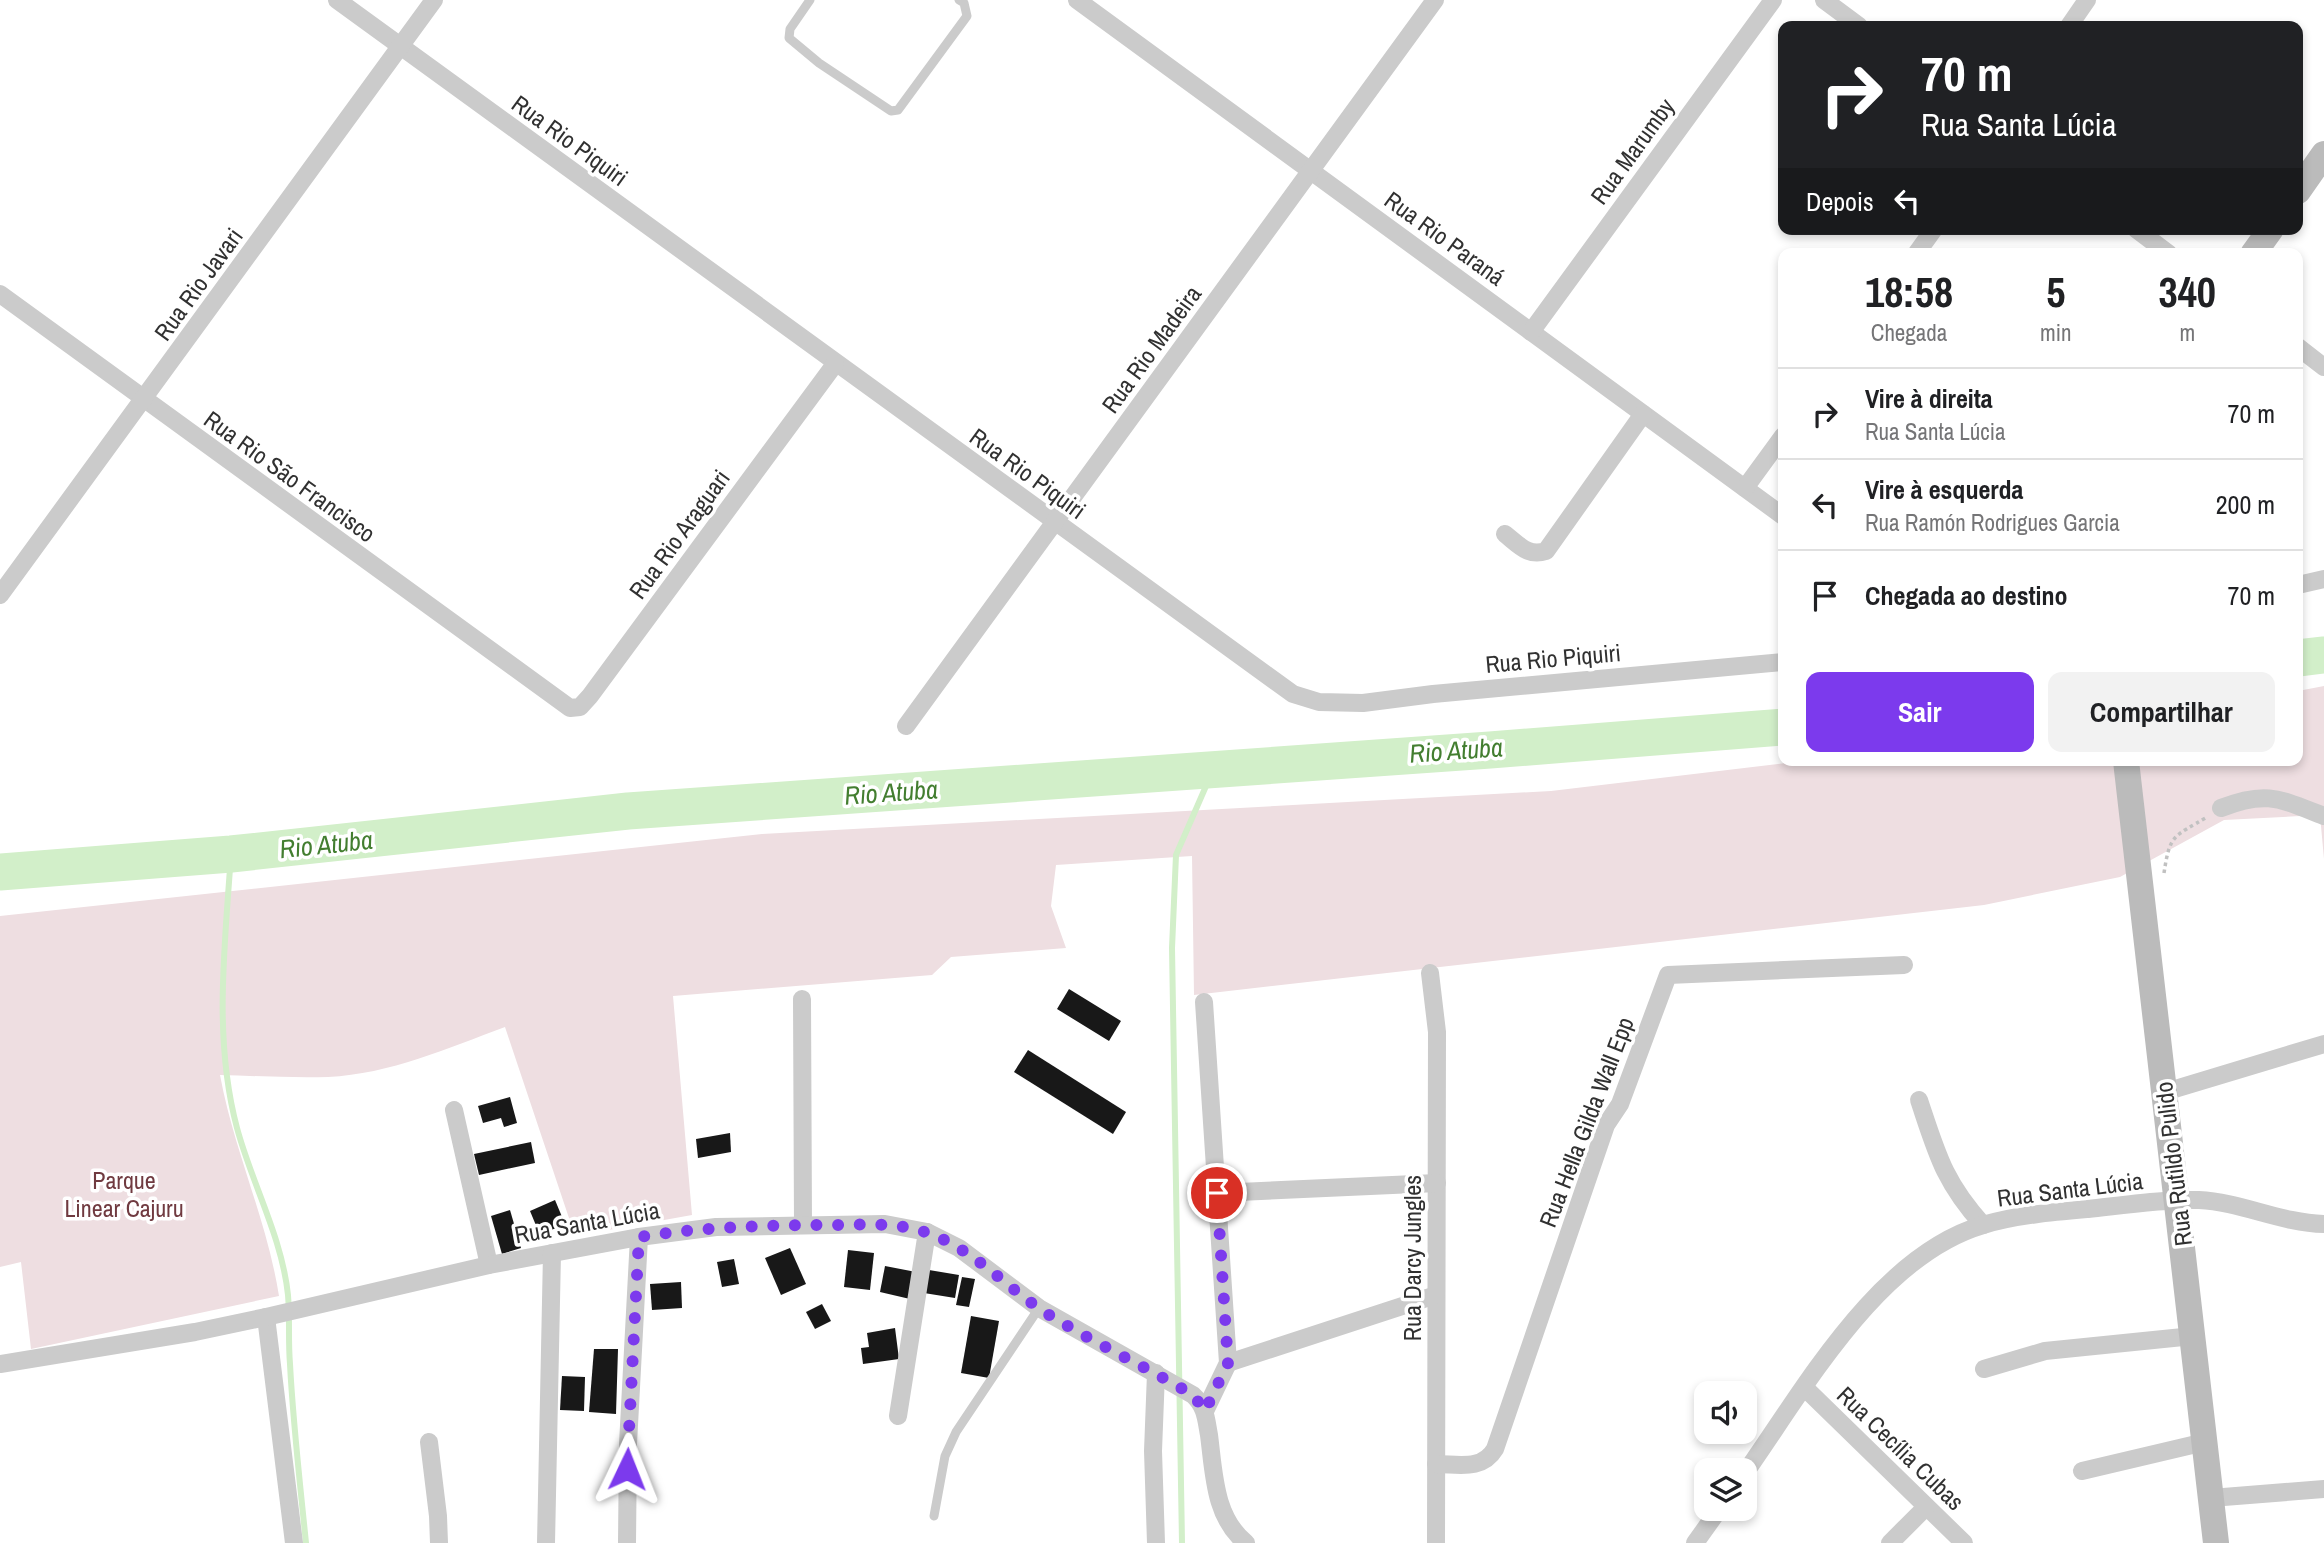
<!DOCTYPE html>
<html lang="pt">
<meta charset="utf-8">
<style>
:root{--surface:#fff;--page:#f2f2f2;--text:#202124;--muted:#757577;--line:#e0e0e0;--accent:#7c3aed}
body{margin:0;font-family:"Archivo Narrow",sans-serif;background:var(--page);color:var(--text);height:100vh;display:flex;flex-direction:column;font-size:26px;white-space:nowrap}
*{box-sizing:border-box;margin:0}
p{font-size:23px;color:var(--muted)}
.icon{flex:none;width:38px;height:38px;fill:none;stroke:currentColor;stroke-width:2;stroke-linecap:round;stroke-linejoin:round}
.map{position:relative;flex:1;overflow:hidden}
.panel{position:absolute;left:1778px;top:248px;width:525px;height:518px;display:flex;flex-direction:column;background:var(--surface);border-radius:14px;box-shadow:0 4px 10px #0003}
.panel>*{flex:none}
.guide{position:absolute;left:1778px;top:21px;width:525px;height:214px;border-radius:14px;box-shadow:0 4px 10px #0003;background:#202124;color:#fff;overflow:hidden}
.fabs{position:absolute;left:1694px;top:1381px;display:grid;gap:14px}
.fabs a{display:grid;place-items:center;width:63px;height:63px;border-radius:14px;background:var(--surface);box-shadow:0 4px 10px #0003;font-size:35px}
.pin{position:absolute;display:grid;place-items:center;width:60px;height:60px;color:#fff;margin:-30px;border:4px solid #fff;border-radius:50%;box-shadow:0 2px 7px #0007}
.me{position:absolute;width:77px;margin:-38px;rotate:2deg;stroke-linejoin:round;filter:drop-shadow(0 0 5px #0008)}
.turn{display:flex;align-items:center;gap:24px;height:147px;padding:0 28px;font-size:32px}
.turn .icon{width:91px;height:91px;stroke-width:2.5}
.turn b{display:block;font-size:49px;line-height:60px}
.then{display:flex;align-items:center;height:66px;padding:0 28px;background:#0003;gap:14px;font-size:26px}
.eta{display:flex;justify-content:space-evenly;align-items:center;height:119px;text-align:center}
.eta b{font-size:42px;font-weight:800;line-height:49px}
.primary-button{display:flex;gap:14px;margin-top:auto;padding:14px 28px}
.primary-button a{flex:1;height:80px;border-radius:14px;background:var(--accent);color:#fff;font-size:28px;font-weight:800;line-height:80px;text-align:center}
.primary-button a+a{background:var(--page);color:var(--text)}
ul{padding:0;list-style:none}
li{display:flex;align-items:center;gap:21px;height:91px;padding:0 28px;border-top:2px solid var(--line)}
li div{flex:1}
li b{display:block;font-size:26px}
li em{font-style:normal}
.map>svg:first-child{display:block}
.green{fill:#eedee1}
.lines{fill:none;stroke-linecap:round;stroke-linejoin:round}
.stream{stroke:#d2efc9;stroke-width:6}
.river{stroke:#d2efc9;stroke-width:37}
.building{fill:#181818}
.path{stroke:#c1c1c1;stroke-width:3.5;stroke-dasharray:3.5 3.5;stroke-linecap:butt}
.lane{stroke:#cbcbcb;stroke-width:9}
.street{stroke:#cbcbcb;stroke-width:18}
.secondary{stroke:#bbb;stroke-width:26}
.route{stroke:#7c3aed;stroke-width:12;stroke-dasharray:0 21.6}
.labels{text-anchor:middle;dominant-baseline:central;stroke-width:7;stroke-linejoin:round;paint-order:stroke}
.street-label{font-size:24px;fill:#313131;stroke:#fff}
.park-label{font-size:24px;fill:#703a40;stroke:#fff}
.water-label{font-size:26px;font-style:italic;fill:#437e30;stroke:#fff}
</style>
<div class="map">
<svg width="2324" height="1543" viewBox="0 0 2324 1543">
<rect width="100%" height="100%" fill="#fff"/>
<path class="green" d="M 2324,686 L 2324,859 L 2320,815 L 2224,820 L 2120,877 L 1984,905 L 1194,995 L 1192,856 L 1056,865 L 1051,906 L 1066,948 L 951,957 L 932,975 L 673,996 L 692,1215 L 575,1236 L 505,1027 C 448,1048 390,1074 328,1077 C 292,1078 256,1076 220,1075 C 234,1151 267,1220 279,1296 L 31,1349 L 21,1262 L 0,1267 L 0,916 L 762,834 L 1551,791 L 1803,761 L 2298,761 L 2298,691 Z"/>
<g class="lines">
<g class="stream">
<path d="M 231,854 C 225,945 213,1038 237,1128 C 252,1184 282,1237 288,1295 C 290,1318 288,1341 290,1364 C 293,1423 300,1483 306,1543"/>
<polyline points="1182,1543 1172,948 1176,855 1213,770"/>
</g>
<g class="river">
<polyline points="2298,658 2324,655"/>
<polyline points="0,872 231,854 628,811 1490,750 1783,727"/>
</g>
</g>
<g class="building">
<polygon points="1069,989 1121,1021 1109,1041 1057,1009"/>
<polygon points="1028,1050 1126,1112 1113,1134 1014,1072"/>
<polygon points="510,1097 517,1123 504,1127 501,1118 483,1123 478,1106"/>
<polygon points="730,1133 731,1152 698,1158 696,1139"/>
<polygon points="531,1142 535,1163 479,1175 474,1154"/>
<polygon points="555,1200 565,1224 540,1235 530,1211"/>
<polygon points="510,1210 521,1248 502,1254 491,1216"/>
<polygon points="790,1248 806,1284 781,1295 765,1258"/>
<polygon points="848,1250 874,1253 870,1290 844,1287"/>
<polygon points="734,1259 739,1284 722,1287 717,1262"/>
<polygon points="885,1266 916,1272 910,1299 880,1292"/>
<polygon points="929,1270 959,1275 955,1298 924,1293"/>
<polygon points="962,1277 975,1279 969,1307 956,1305"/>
<polygon points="681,1282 682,1308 652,1310 650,1284"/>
<polygon points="822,1304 831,1321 815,1329 806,1312"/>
<polygon points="971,1316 999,1321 989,1378 961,1373"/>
<polygon points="895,1328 899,1359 863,1364 861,1348 869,1347 867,1333"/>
<polygon points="594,1349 618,1349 616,1414 589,1412"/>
<polygon points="562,1376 585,1377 584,1411 560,1410"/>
</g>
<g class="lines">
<path class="path" d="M 2164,873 C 2170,833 2174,837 2207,817"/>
<g class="lane">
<polyline points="810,0 790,29 789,38 819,63 891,111 898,110 967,16 964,3 959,0"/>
<polyline points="934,1516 945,1456 956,1432 1039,1308"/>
</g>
<g class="street">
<polyline points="337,0 1293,694 1319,702 1363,703 1433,694 1783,662"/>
<polyline points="1077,0 1783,516"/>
<polyline points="1824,0 1859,26"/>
<polyline points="2069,26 2087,0"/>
<polyline points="2136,229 2169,254"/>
<polyline points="1916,254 1934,229"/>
<polyline points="0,294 570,708 580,707 590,696 835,364"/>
<polyline points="1531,332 1773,0"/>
<polyline points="2298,347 2324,367"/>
<polyline points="1745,488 1783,436"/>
<path d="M 1505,534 C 1519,545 1528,557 1546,551 L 1643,414"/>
<polyline points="2298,585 2324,579"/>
<polyline points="0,595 434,0"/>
<polyline points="906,726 1435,0"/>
<path d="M 2221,808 C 2267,790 2280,799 2324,816"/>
<polyline points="1430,973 1437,1032 1436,1543"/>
<polyline points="802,999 803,1225"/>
<polyline points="1204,1002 1228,1363 1205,1411"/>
<polyline points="2165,1092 2324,1044"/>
<path d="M 1919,1100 C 1937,1154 1944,1182 1983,1225"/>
<polyline points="454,1110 489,1265"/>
<polyline points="1217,1193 1437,1183"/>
<polyline points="266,1317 294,1543"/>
<polyline points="1228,1363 1436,1295"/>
<path d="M 0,1364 L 195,1332 L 266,1317 L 489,1265 L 639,1237 L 716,1227 L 885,1224 L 927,1232 L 959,1248 L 1039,1308 L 1193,1395 C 1206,1407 1206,1419 1209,1435 C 1214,1473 1214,1517 1246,1543"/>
<polyline points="1984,1369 2045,1351 2193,1336"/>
<polyline points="1805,1388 1964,1543"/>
<polyline points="898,1416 927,1232"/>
<polyline points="429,1442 438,1516 439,1543"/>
<path d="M 1436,1464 C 1458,1464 1482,1471 1495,1449 L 1606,1125 L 1620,1104 L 1668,975 L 1904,965"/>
<polyline points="2082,1471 2205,1442"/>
<path d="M 1745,1473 C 1805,1388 1878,1256 1983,1225 C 2017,1215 2053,1212 2088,1209 C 2124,1205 2163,1199 2199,1200 C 2241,1202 2281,1223 2324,1224"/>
<polyline points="2211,1498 2324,1489"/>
<polyline points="546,1543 552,1253"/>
<polyline points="627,1543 628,1444 639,1237"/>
<polyline points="1156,1543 1153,1451 1156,1373"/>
<polyline points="1695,1543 1720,1508"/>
<polyline points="1890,1543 1926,1507"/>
</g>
<g class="secondary">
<polyline points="2298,191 2324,154"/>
<polyline points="2253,254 2271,229"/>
<polyline points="2126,761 2216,1543"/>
</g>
</g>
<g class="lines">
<path class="route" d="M 627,1469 L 639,1237 C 702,1227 765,1225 830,1225 C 862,1225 895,1222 925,1232 C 970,1247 1002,1283 1040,1309 C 1089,1341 1143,1365 1193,1395 L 1205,1411 L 1228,1363 L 1217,1193"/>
</g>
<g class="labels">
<g class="street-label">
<text transform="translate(570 140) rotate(36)">Rua Rio Piquiri</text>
<text transform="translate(1632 151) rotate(-54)">Rua Marumby</text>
<text transform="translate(1445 238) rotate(36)">Rua Rio Paraná</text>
<text transform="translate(198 284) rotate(-54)">Rua Rio Javari</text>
<text transform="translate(1151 349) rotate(-54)">Rua Rio Madeira</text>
<text transform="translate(1028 473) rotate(36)">Rua Rio Piquiri</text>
<text transform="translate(290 476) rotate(36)">Rua Rio São Francisco</text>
<text transform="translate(679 534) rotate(-54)">Rua Rio Araguari</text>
<text transform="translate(1553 658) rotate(-5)">Rua Rio Piquiri</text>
<text transform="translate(1586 1122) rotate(-69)">Rua Hella Gilda Wall Epp</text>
<text transform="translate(2173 1164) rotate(-97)">Rua Rutildo Pulido</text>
<text transform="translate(2070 1189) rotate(-7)">Rua Santa Lúcia</text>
<text transform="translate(587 1222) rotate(-10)">Rua Santa Lúcia</text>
<text transform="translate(1412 1258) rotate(-90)">Rua Darcy Jungles</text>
<text transform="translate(1901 1448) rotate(44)">Rua Cecília Cubas</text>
</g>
<g class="park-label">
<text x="124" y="1180">Parque<tspan x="124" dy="28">Linear Cajuru</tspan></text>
</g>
<g class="water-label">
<text transform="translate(1456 750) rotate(-4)">Rio Atuba</text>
<text transform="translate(891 792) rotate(-4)">Rio Atuba</text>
<text transform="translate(326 844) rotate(-6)">Rio Atuba</text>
</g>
</g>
</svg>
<div class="fabs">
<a><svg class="icon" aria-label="sound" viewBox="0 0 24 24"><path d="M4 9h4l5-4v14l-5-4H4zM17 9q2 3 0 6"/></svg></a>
<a><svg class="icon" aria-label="layers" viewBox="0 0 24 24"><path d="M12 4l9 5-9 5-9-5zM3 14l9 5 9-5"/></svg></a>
</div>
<div class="pin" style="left:1217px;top:1193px;background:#d93025"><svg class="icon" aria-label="arrive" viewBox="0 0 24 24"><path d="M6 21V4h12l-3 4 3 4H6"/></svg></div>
<svg class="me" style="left:627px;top:1469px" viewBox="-20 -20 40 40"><path d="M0-17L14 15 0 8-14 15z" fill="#7c3aed" stroke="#fff" stroke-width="4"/></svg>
<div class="guide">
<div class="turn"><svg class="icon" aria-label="right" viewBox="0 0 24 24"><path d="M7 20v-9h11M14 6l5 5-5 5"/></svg><div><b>70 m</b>Rua Santa Lúcia</div></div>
<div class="then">Depois<svg class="icon" aria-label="left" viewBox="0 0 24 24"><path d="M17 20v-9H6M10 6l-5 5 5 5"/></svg></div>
</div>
<section class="panel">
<div class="eta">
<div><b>18:58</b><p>Chegada</p></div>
<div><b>5</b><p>min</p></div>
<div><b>340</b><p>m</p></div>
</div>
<ul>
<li><svg class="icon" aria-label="right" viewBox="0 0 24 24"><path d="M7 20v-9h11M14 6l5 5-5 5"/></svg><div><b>Vire à direita</b><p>Rua Santa Lúcia</p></div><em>70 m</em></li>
<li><svg class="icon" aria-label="left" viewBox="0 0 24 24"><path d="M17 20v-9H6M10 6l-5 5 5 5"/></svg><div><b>Vire à esquerda</b><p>Rua Ramón Rodrigues Garcia</p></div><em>200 m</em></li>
<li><svg class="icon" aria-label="arrive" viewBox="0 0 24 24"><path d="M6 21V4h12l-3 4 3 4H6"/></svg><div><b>Chegada ao destino</b></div><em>70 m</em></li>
</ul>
<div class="primary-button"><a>Sair</a><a>Compartilhar</a></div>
</section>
</div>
